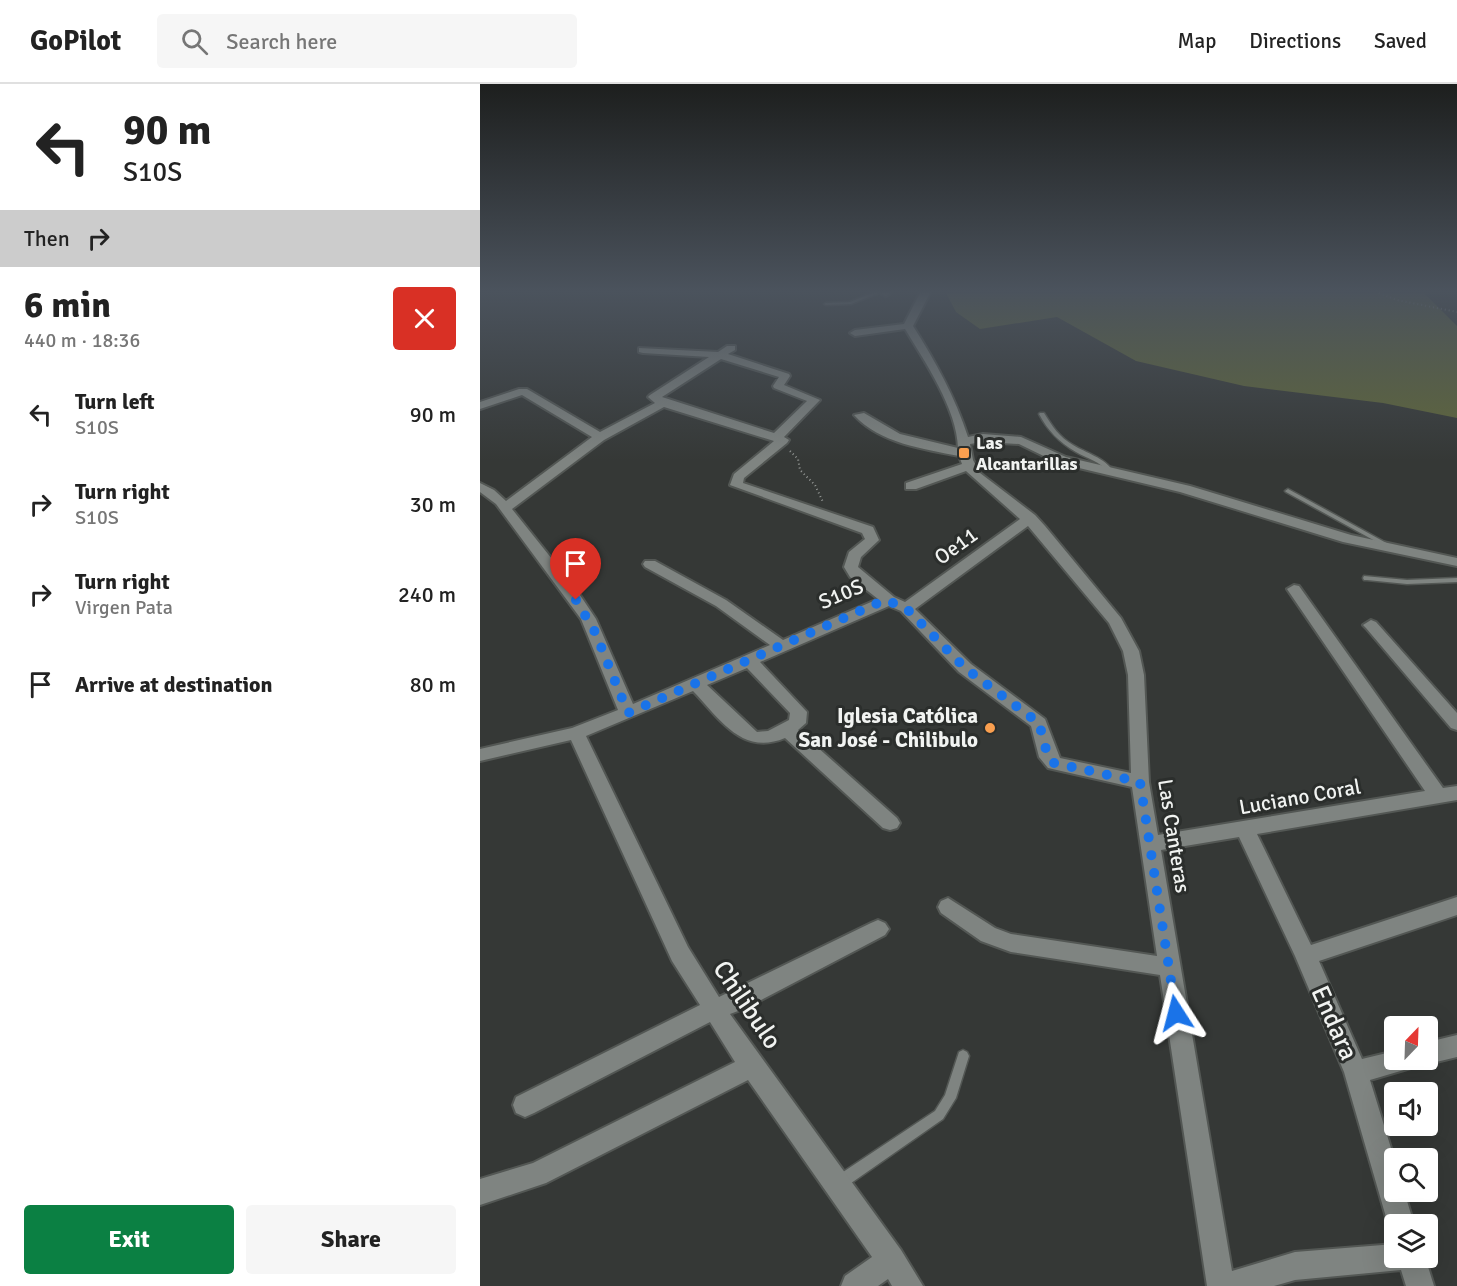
<!DOCTYPE html>
<meta charset="utf-8">
<style>
:root{--surface:#fff;--page:#f6f6f6;--text:#222;--muted:#767676;--line:#e0e0e0;--accent:#0b8043}
body{margin:0;font-family:Signika,sans-serif;background:var(--page);color:var(--text);height:100vh;display:flex;flex-direction:column;font-size:22px;white-space:nowrap}
*{box-sizing:border-box;margin:0}
p{font-size:20px;color:var(--muted)}
.icon{flex:none;width:33px;height:33px;fill:none;stroke:currentColor;stroke-width:2;stroke-linecap:round;stroke-linejoin:round}
.map{position:relative;flex:1;overflow:hidden}
.drawer{display:flex;flex-direction:column;background:var(--surface);width:480px}
.drawer>*{flex:none}
.top-card{background:#fff;color:var(--text);overflow:hidden}
.needle{width:39px;rotate:23deg}
.tools{position:absolute;left:904px;top:932px;display:grid;gap:12px}
.tools a{display:grid;place-items:center;width:54px;height:54px;border-radius:6px;background:var(--surface);box-shadow:0 6px 24px #0002;font-size:30px}
.pin{position:absolute;display:grid;place-items:center;width:51px;height:51px;color:#fff;margin:-62px -26px;border-radius:50% 50% 50% 0;rotate:-45deg;box-shadow:0 0 6px #0007}
.pin .icon{rotate:45deg}
.me{position:absolute;width:66px;margin:-33px;rotate:351deg;stroke-linejoin:round;filter:drop-shadow(0 0 4px #0008)}
.turn{display:flex;align-items:center;gap:21px;height:126px;padding:0 24px;font-size:27px}
.turn .icon{width:78px;height:78px;stroke-width:2.5}
.turn b{display:block;font-size:42px;line-height:51px}
.then{display:flex;align-items:center;height:57px;padding:0 24px;background:#0003;gap:12px;font-size:22px}
.round{display:grid;place-items:center;flex:none;width:63px;height:63px;border-radius:6px;background:var(--page)}
.headline{display:flex;align-items:center;justify-content:space-between;height:102px;padding:0 24px}
h1{font-size:36px;font-weight:700;line-height:45px}
.button{display:flex;gap:12px;margin-top:auto;padding:12px 24px}
.button a{flex:1;height:69px;border-radius:6px;background:var(--accent);color:#fff;font-size:24px;font-weight:700;line-height:69px;text-align:center}
.button a+a{background:var(--page);color:var(--text)}
ul{padding:0;list-style:none}
li{display:flex;align-items:center;gap:18px;height:90px;padding:0 24px}
li div{flex:1}
li b{display:block;font-size:22px}
li em{font-style:normal}
header{display:flex;align-items:center;gap:36px;box-sizing:border-box;height:84px;padding:0 30px;background:var(--surface);border-bottom:2px solid var(--line)}
header strong{font-size:28px}
nav{display:flex;gap:33px;margin-inline-start:auto;font-size:21px}
.search{width:420px;height:54px;background:var(--page);display:flex;align-items:center;gap:15px;box-sizing:border-box;padding:0 21px;border-radius:6px;color:var(--muted);font-size:22px}
main{display:flex;flex:1;min-height:0}
.map>svg:first-child{display:block}
.forest{fill:#606739}
.lines{fill:none;stroke-linecap:round;stroke-linejoin:round}
.lane-casing{stroke:#535754;stroke-width:3}
.street-casing{stroke:#535754;stroke-width:4}
.path{stroke:#979a98;stroke-width:2;stroke-dasharray:1 3;stroke-linecap:butt}
.lane{fill:#7f8481;fill-rule:evenodd}
.street{fill:#7f8481;fill-rule:evenodd}
.route{stroke:#1a73e8;stroke-width:10;stroke-dasharray:0 18}
.poi-dot{fill:#fa9f4f;stroke:#2b2e2c;stroke-width:2}
.labels{text-anchor:middle;dominant-baseline:central;stroke-width:6;stroke-linejoin:round;paint-order:stroke}
.far-poi-label{font-size:18px;font-weight:bold;fill:#f1f3f1;stroke:#2b2e2c;text-anchor:start}
.street-label{font-size:21px;fill:#f1f3f1;stroke:#2b2e2c}
.poi-label{font-size:21px;font-weight:bold;fill:#f1f3f1;stroke:#2b2e2c;text-anchor:end}
.near-street-label{font-size:26px;fill:#f1f3f1;stroke:#2b2e2c}
</style>
<header>
<strong>GoPilot</strong>
<div class="search"><svg class="icon" aria-label="search" viewBox="0 0 24 24"><circle cx="10" cy="10" r="6"/><path d="M15 15l6 6"/></svg>Search here</div>
<nav><a>Map</a><a>Directions</a><a>Saved</a></nav>
</header>
<main>
<section class="drawer">
<div class="top-card">
<div class="turn"><svg class="icon" aria-label="left" viewBox="0 0 24 24"><path d="M17 20v-9H6M10 6l-5 5 5 5"/></svg><div><b>90 m</b>S10S</div></div>
<div class="then">Then<svg class="icon" aria-label="right" viewBox="0 0 24 24"><path d="M7 20v-9h11M14 6l5 5-5 5"/></svg></div>
</div>
<div class="headline"><div><h1>6 min</h1><p>440 m · 18:36</p></div><a class="round" style="background:#d93025;color:#fff"><svg class="icon" aria-label="close" viewBox="0 0 24 24"><path d="M6 6l12 12M18 6L6 18"/></svg></a></div>
<ul>
<li><svg class="icon" aria-label="left" viewBox="0 0 24 24"><path d="M17 20v-9H6M10 6l-5 5 5 5"/></svg><div><b>Turn left</b><p>S10S</p></div><em>90 m</em></li>
<li><svg class="icon" aria-label="right" viewBox="0 0 24 24"><path d="M7 20v-9h11M14 6l5 5-5 5"/></svg><div><b>Turn right</b><p>S10S</p></div><em>30 m</em></li>
<li><svg class="icon" aria-label="right" viewBox="0 0 24 24"><path d="M7 20v-9h11M14 6l5 5-5 5"/></svg><div><b>Turn right</b><p>Virgen Pata</p></div><em>240 m</em></li>
<li><svg class="icon" aria-label="arrive" viewBox="0 0 24 24"><path d="M6 21V4h12l-3 4 3 4H6"/></svg><div><b>Arrive at destination</b></div><em>80 m</em></li>
</ul>
<div class="button"><a>Exit</a><a>Share</a></div>
</section>
<div class="map">
<svg width="977" height="1202" viewBox="0 0 977 1202">
<rect width="100%" height="100%" fill="#353836"/>
<polygon class="forest" points="466,209 944,209 977,242 977,334 903,319 764,302 656,277 577,233 500,245 476,228"/>
<g class="lines">
<g class="lane-casing">
<g id="lane">
<polygon points="392,209 399,209 371,220 346,221 344,220 346,219 370,218"/>
<path d="M 560,329 L 564,329 C 572,342 579,353 593,361 C 606,369 625,374 633,387 L 632,388 L 628,388 C 621,378 606,374 596,368 C 579,358 568,347 559,330 Z"/>
<polygon points="808,405 910,461 911,462 908,464 906,463 806,408 805,407"/>
<polygon points="884,492 927,496 977,494 977,498 927,500 887,496 884,496 883,494"/>
<polygon points="483,966 487,968 489,972 476,1014 463,1035 364,1104 359,1105 354,1104 353,1099 354,1094 455,1027 465,1011 479,968"/>
</g>
</g>
<g class="street-casing">
<g id="street">
<polygon points="399,209 411,209 406,212"/>
<path d="M 440,209 L 450,209 L 433,242 C 456,278 475,313 488,353 L 503,350 L 541,353 L 586,373 L 710,402 L 871,451 L 977,474 L 977,482 L 863,458 L 700,408 L 578,379 L 539,360 L 503,358 L 490,360 L 493,376 L 500,389 L 555,431 L 565,442 L 641,534 L 659,567 L 664,591 L 669,698 L 678,751 L 945,707 L 807,505 L 814,501 L 819,502 L 963,704 L 977,702 L 977,716 L 777,750 L 831,861 L 977,813 L 977,831 L 839,877 L 882,975 L 915,967 L 915,975 L 938,975 L 934,983 L 890,996 L 915,1077 L 915,1107 L 924,1107 L 934,1140 L 915,1140 L 915,1151 L 908,1140 L 864,988 L 815,872 L 759,753 L 681,766 L 752,1187 L 815,1168 L 915,1160 L 915,1173 L 945,1173 L 954,1202 L 926,1202 L 921,1186 L 815,1196 L 794,1202 L 727,1202 L 680,891 L 531,868 L 501,857 L 461,829 L 458,823 L 461,817 L 468,814 L 515,844 L 531,850 L 677,872 L 652,703 L 568,684 L 559,673 L 551,642 L 479,588 L 421,527 L 409,522 L 280,578 L 327,628 L 326,639 L 318,646 L 417,734 L 420,739 L 417,744 L 410,746 L 403,744 L 305,654 C 262,672 240,635 213,607 L 106,652 L 208,863 L 239,913 L 391,839 L 398,836 L 405,839 L 409,845 L 405,851 L 266,924 L 250,930 L 421,1166 L 443,1202 L 412,1202 L 408,1195 L 398,1202 L 361,1202 L 365,1192 L 392,1173 L 268,996 L 66,1099 L 0,1121 L 0,1095 L 53,1079 L 255,978 L 230,938 L 54,1029 L 45,1033 L 36,1029 L 33,1021 L 36,1013 L 220,921 L 192,877 L 91,656 L 0,677 L 0,665 L 92,644 L 138,626 L 101,535 L 16,420 L 0,408 L 0,399 L 14,406 L 26,417 L 112,353 L 42,311 L 0,325 L 0,318 L 39,305 L 47,305 L 120,348 L 175,319 L 168,313 L 170,311 L 229,273 L 163,269 L 159,268 L 159,264 L 238,268 L 247,262 L 255,262 L 255,266 L 248,270 L 309,290 L 310,292 L 304,301 L 340,316 L 304,353 L 309,356 L 307,359 L 264,394 L 263,399 L 393,443 L 399,456 L 381,473 L 378,483 L 414,513 L 425,518 L 540,435 L 486,387 L 436,405 L 426,405 L 426,399 L 482,380 L 479,372 C 444,365 399,359 374,331 L 384,329 L 420,350 L 478,364 C 477,325 445,278 425,245 L 375,252 L 370,249 L 375,246 L 424,240 ZM 241,275 L 299,293 L 293,302 L 294,304 L 327,317 L 294,349 L 182,313 ZM 184,323 L 294,357 L 254,390 L 250,401 L 382,449 L 385,455 L 369,468 L 364,483 L 370,493 L 398,515 L 303,556 L 246,516 L 175,477 L 165,477 L 163,480 L 165,483 L 236,522 L 290,561 L 153,620 L 116,535 L 96,505 L 32,425 L 124,356 ZM 548,442 L 629,539 L 643,567 L 648,591 L 651,689 L 580,674 L 565,635 L 491,580 L 435,525 ZM 267,584 L 310,629 L 309,636 L 288,647 L 277,648 L 227,601 Z"/>
<polygon points="891,536 896,538 977,629 977,646 971,644 886,544 883,541"/>
<polygon points="977,951 977,973 948,980 940,977 948,975 948,958"/>
</g>
</g>
<g class="path">
<polyline points="899,209 917,216 977,228"/>
<polyline points="310,367 318,375 320,386 335,401 343,418"/>
</g>
<use href="#lane" class="lane"/>
<use href="#street" class="street"/>
</g>
<linearGradient id="sky" x2="0" y2="1"><stop stop-color="#1d1f1e"/><stop offset="0.55" stop-color="#4b535d"/><stop offset="1" stop-color="#4b535d" stop-opacity="0"/></linearGradient>
<rect width="977" height="377" fill="url(#sky)"/>
<g class="lines">
<polyline class="route" points="96,516 115,548 148,629 405,516 426,524 485,584 559,639 568,673 574,679 660,698 696,929"/>
</g>
<g class="poi-dot">
<rect x="478" y="363" width="12" height="12" rx="3"/>
<circle cx="510" cy="644" r="6"/>
</g>
<g class="labels">
<g class="far-poi-label">
<text x="496" y="359">Las<tspan x="496" dy="21">Alcantarillas</tspan></text>
</g>
<g class="street-label">
<text transform="translate(476 462) rotate(-36)">Oe11</text>
<text transform="translate(361 510) rotate(-23)">S10S</text>
<text transform="translate(820 713) rotate(-10)">Luciano Coral</text>
<text transform="translate(694 752) rotate(81)">Las Canteras</text>
</g>
<g class="poi-label">
<text x="498" y="632">Iglesia Católica<tspan x="498" dy="24">San José - Chilibulo</tspan></text>
</g>
<g class="near-street-label">
<text transform="translate(267 921) rotate(56)">Chilibulo</text>
<text transform="translate(854 939) rotate(66)">Endara</text>
</g>
</g>
</svg>
<div class="tools">
<a><svg class="needle" viewBox="-14 -14 28 28"><path d="M0-13l5 13h-10z" fill="#e53935"/><path d="M0 13l5-13h-10z" fill="#767676"/></svg></a>
<a><svg class="icon" aria-label="sound" viewBox="0 0 24 24"><path d="M4 9h4l5-4v14l-5-4H4zM17 9q2 3 0 6"/></svg></a>
<a><svg class="icon" aria-label="search" viewBox="0 0 24 24"><circle cx="10" cy="10" r="6"/><path d="M15 15l6 6"/></svg></a>
<a><svg class="icon" aria-label="layers" viewBox="0 0 24 24"><path d="M12 4l9 5-9 5-9-5zM3 14l9 5 9-5"/></svg></a>
</div>
<div class="pin" style="left:96px;top:516px;background:#d93025"><svg class="icon" aria-label="arrive" viewBox="0 0 24 24"><path d="M6 21V4h12l-3 4 3 4H6"/></svg></div>
<svg class="me" style="left:696px;top:929px" viewBox="-20 -20 40 40"><path d="M0-17L14 15 0 8-14 15z" fill="#1a73e8" stroke="#fff" stroke-width="4"/></svg>
</div>
</main>
